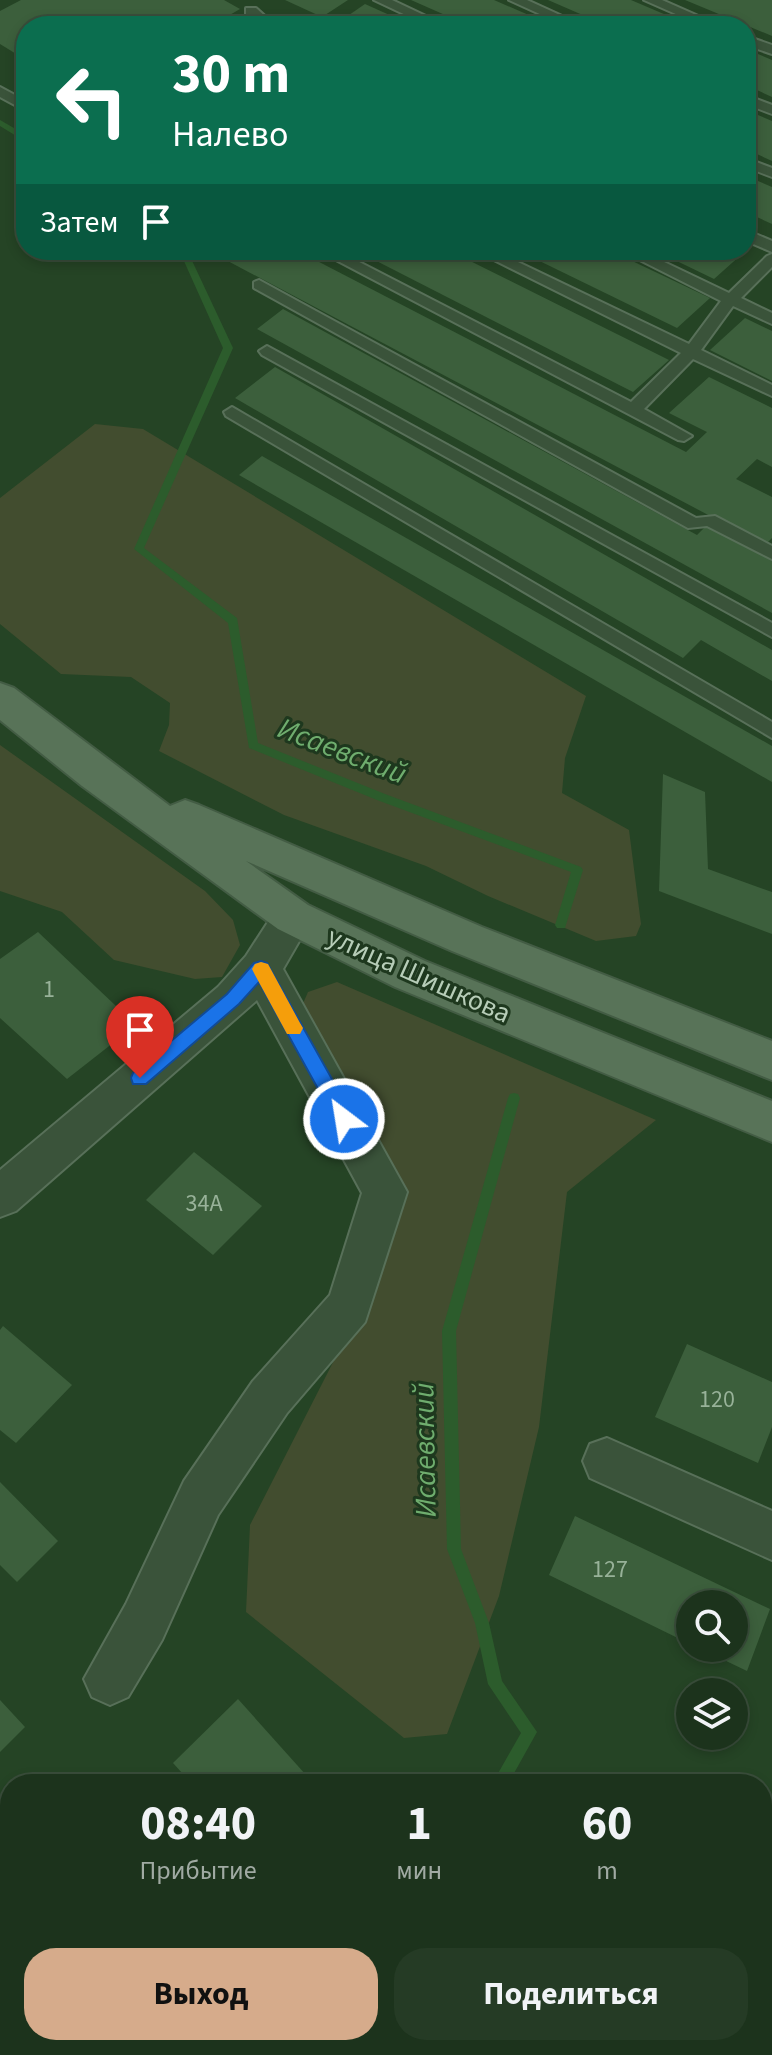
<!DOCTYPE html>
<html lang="ru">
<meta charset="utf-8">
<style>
:root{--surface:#1c331c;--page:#253b25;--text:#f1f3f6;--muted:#a0aaa3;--line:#3a4e3b;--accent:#d6ab8b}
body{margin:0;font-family:"Source Sans 3",sans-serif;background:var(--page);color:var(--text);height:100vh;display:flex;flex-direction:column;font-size:30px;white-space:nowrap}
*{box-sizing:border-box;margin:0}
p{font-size:26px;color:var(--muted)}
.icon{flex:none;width:44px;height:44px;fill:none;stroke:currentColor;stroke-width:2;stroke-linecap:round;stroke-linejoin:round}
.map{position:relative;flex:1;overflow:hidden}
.drawer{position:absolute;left:0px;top:1774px;width:772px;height:282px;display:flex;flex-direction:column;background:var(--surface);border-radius:32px 32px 0 0;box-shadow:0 4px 12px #0003,0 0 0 2px var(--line)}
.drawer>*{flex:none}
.hud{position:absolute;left:16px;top:16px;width:740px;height:244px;border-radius:32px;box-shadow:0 4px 12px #0003,0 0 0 2px var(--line);background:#0b6e4f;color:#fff;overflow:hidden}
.fabs{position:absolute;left:676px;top:1590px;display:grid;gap:16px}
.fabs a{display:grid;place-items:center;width:72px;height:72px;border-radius:50%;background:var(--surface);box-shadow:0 4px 12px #0003,0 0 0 2px var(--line);font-size:40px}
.pin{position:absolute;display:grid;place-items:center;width:68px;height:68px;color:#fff;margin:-82px -34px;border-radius:50% 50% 50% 0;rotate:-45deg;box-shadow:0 0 8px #0007}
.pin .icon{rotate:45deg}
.me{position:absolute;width:88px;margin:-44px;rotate:329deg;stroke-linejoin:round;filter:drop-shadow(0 0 6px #0008)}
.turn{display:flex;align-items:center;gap:28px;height:168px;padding:0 24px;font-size:36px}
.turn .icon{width:104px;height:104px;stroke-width:2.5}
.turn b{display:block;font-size:56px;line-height:68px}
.then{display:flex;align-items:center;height:76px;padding:0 24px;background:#0003;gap:16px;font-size:30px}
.eta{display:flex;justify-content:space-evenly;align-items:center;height:136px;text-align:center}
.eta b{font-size:48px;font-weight:700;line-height:56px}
.button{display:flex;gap:16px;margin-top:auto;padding:16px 24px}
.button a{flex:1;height:92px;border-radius:32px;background:var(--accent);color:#111;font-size:32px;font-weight:700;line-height:92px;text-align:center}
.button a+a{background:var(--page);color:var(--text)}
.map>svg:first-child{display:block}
.green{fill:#424d2f}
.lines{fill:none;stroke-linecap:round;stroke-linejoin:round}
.stream{fill:#2c5c2c;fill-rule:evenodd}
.building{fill:#3c5f3c}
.lane-casing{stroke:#587059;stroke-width:4}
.street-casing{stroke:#587059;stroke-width:4}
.primary-casing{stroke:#435c44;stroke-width:4}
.lane{fill:#3a533a;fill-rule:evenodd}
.street{fill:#3a533a;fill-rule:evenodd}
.primary{fill:#587358;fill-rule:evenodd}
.route{fill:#1a73e8;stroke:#114b97;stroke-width:2}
.slow{fill:#f59e0b}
.labels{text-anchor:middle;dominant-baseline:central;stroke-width:6;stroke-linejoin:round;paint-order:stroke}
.number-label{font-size:24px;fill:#98b299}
.street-label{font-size:28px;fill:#b7cdb8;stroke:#1e381e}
.water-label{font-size:30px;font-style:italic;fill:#6fad6e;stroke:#1e381e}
</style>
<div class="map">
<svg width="772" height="2055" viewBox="0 0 772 2055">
<rect width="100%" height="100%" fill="#254425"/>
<g class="green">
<polygon points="95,424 143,429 586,696 565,758 562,793 629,830 641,924 636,936 596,941 488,896 426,866 284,815 159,751 169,725 170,703 131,677 61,674 0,624 0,498"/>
<polygon points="0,745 205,891 233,920 240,945 222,977 195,979 114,960 62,912 0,891"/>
<polygon points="337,982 656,1120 567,1192 539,1427 499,1596 447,1734 404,1738 246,1612 250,1525 378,1274 390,1227 298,1015 308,992"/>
<polygon points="243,2046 635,2046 638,2055 224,2055"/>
</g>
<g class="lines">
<g class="stream">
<polygon points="0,120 26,135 26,142 0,126"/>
<polygon points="179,250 187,250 233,348 144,548 237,618 258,743 385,794 581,867 583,870 565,928 557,928 555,925 571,872 377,800 249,748 228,623 134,549 223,348"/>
<polygon points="514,1093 518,1094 520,1098 456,1331 461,1549 489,1623 502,1681 537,1732 508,1784 492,1784 521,1733 488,1684 475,1623 447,1549 442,1331 508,1098 510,1094"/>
<polygon points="536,2046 552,2046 556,2055 540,2055"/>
</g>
</g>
<g class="building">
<polygon points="21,0 224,0 240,9 216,23 222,26 26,26 26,60 0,44 0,11"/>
<polygon points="285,0 348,0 322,17"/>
<polygon points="411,0 494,0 554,26 470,26"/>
<polygon points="548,0 631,0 692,26 608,26"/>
<polygon points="685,0 772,0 772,36"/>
<polygon points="365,4 414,26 336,24"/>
<polygon points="746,49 772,60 772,97 746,85"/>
<polygon points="746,110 772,121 772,161 746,149"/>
<polygon points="746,176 772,187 772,224 746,212"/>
<polygon points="746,244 751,246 714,279 654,250 746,250"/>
<polygon points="207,250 296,250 686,452 707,432 669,413 709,377 772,408 772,467 757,459 736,479 772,497 772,538 765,545"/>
<polygon points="355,250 448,250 669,360 633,392"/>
<polygon points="517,250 609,250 710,298 677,328"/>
<polygon points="283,309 697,535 709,523 772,557 772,613 257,329"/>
<polygon points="745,318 772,331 772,381 710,350"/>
<polygon points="275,367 772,650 772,681 701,640 683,658 235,398"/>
<polygon points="262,456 772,746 772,782 239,475"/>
<polygon points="663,774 705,792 708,869 772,892 772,934 659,891"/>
<polygon points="38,932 136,1025 67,1079 0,1018 0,959"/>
<polygon points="194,1152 262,1206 213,1255 146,1200"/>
<polygon points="3,1326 72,1385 16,1443 0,1430 0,1330"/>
<polygon points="687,1344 772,1382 772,1427 758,1463 655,1417"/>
<polygon points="0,1482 58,1541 17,1582 0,1565"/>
<polygon points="575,1516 770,1609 747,1671 699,1648 734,1648 734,1604 690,1604 690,1644 549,1575"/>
<polygon points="238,1699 306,1775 297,1784 192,1784 173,1763"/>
<polygon points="0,1700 25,1727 0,1752"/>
</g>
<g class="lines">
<g class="lane-casing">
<g id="lane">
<polygon points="374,0 392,0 447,26 429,26"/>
<polygon points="509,0 527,0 584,26 566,26"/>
<polygon points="644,0 662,0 721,26 703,26"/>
<polygon points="246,8 256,8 276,26 261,26 246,14"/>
<polygon points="746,36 772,45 772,54 746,45"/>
<polygon points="0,87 26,101 26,111 0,97"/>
<polygon points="746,95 772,105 772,114 746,104"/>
<polygon points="746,158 772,168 772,177 746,167"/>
<polygon points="746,230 772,241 772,252 746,241"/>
<polygon points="317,250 336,250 631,402 681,353 474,250 493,250 689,344 721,301 620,250 639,250 729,293 767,256 772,254 772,267 741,298 772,313 772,324 733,306 701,350 772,385 772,396 693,359 644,409 692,436 684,441 678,440"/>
<polygon points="259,280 696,518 715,516 772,546 772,559 707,526 688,528 254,288 254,282"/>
<polygon points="267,346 772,623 772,637 262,355 259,351"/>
<polygon points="232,407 772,722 772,738 226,416 224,412"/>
</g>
</g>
<g class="street-casing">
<g id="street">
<polygon points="293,900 307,905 313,917 283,969 407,1192 365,1322 287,1413 218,1515 162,1640 128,1697 110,1705 92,1697 84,1679 126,1604 184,1481 253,1381 330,1295 362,1193 257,1000 16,1211 0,1217 0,1170 218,987 246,956 279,905"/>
<polygon points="607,1438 772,1511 772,1560 590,1478 583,1461 590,1444"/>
</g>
</g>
<g class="primary-casing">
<polygon id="primary" points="0,683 14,688 170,806 185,800 199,805 482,927 772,1041 772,1080 452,951 246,861 308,905 425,961 772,1101 772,1142 395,987 278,929 82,786 0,720"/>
</g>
<use href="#lane" class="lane"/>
<use href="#street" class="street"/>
<use href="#primary" class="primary"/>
</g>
<polygon class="route" points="261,961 267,963 351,1113 354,1119 351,1125 344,1127 338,1125 259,982 239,1004 146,1084 133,1084 131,1078 133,1073 227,994 254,963"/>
<polygon class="slow" points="261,962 268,964 300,1023 303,1028 300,1034 287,1034 255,975 252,969 255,964"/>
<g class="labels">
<g class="number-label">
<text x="49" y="989">1</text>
<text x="204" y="1203">34А</text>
<text x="717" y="1399">120</text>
<text x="610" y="1569">127</text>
</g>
<g class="street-label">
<text transform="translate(419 975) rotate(24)">улица Шишкова</text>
</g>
<g class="water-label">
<text transform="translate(342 751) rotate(21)">Исаевский</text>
<text transform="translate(425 1450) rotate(-91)">Исаевский</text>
</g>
</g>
</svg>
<div class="fabs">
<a><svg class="icon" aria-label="search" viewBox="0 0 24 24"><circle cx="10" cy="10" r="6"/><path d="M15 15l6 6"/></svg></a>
<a><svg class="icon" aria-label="layers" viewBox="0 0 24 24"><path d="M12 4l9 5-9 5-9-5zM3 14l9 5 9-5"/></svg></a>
</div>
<div class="pin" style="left:140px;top:1078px;background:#d93025"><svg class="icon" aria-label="arrive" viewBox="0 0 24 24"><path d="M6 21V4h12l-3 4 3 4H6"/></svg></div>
<svg class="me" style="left:344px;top:1119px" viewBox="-20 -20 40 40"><circle r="17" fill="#1a73e8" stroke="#fff" stroke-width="3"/><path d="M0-11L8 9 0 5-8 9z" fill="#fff"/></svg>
<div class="hud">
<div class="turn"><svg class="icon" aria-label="left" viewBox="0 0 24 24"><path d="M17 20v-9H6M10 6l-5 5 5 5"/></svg><div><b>30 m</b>Налево</div></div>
<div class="then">Затем<svg class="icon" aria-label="arrive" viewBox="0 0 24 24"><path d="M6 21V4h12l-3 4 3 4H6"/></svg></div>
</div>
<section class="drawer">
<div class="eta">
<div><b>08:40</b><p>Прибытие</p></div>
<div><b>1</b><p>мин</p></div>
<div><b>60</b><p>m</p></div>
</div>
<div class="button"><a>Выход</a><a>Поделиться</a></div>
</section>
</div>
